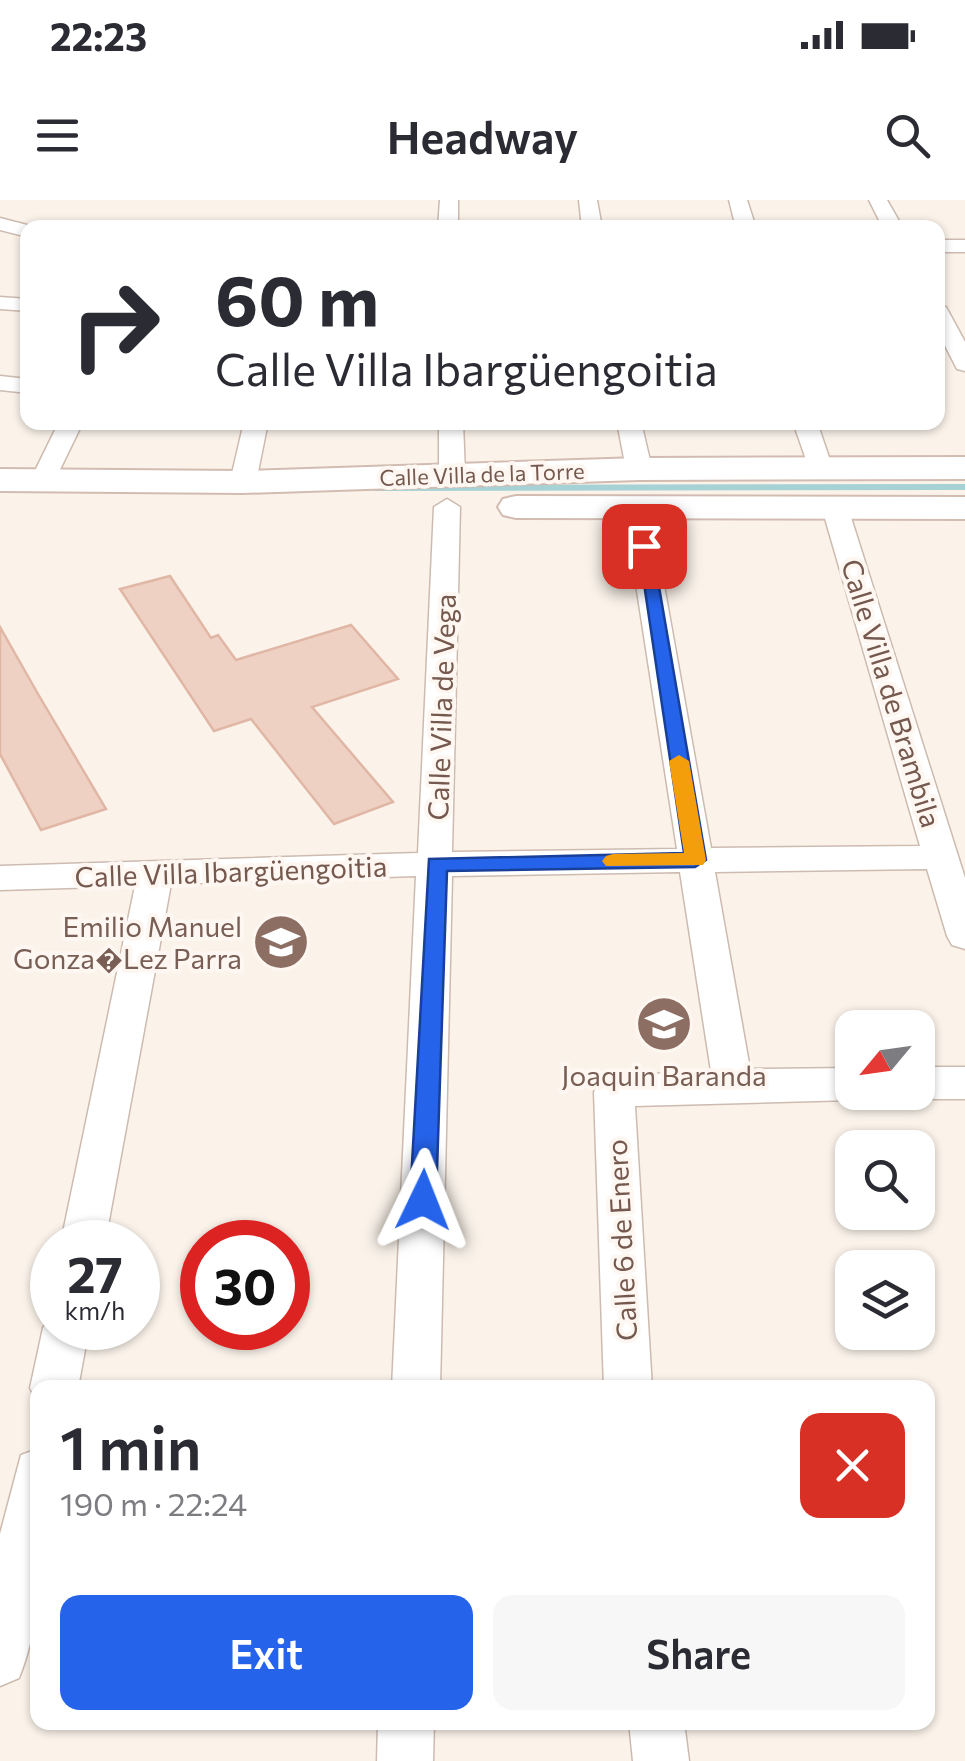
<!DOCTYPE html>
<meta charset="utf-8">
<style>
:root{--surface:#fff;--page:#f7f7f7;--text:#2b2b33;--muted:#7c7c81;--accent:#2563eb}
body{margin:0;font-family:Commissioner,sans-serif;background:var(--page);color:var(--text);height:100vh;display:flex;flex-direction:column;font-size:38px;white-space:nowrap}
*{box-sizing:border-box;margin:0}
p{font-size:32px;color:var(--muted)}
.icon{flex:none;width:55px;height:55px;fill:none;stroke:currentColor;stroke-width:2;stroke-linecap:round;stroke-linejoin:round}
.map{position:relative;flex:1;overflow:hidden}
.panel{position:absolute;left:30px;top:1180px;width:905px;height:350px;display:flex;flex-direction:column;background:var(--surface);border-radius:20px;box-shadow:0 2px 8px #0004}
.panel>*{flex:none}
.banner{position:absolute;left:20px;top:20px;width:925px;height:210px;border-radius:20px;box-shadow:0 2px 8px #0004;background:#fff;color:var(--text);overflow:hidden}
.needle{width:65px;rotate:241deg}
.controls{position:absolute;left:835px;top:810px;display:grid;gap:20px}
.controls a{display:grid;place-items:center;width:100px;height:100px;border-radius:20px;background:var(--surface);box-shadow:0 2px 8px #0004;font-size:50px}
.speed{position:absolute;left:30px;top:1020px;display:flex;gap:20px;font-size:50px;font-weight:700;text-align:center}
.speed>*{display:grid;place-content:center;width:130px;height:130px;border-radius:50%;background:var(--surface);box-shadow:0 2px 8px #0004;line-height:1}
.speed small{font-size:25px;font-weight:400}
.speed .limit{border:15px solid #d22;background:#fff;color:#111}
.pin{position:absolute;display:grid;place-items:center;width:85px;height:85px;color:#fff;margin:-42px;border-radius:20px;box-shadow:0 5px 15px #0006}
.me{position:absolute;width:110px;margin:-55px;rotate:2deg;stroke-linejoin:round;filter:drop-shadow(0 0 8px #0008)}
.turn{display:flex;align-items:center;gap:35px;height:210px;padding:0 30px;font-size:45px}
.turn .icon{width:130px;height:130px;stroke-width:2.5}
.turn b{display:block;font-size:70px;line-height:85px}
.round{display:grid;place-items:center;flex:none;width:105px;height:105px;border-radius:20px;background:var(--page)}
.headline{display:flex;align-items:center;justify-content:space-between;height:170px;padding:0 30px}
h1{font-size:60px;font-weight:600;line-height:75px}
.button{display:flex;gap:20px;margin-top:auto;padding:20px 30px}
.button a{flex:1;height:115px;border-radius:20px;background:var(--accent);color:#fff;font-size:40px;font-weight:600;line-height:115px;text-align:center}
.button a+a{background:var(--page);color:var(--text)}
.status{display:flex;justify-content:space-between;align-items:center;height:70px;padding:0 50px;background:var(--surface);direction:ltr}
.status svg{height:28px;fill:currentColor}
header{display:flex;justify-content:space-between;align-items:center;height:130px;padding:0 30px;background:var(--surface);font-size:45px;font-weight:600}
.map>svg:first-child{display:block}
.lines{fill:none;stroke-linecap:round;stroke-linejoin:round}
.stream{fill:#a6d2d5;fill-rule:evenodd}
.building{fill:#efd1c4;stroke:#e0b6a5;stroke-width:2.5}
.street-casing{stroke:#cdbbb0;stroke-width:3}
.secondary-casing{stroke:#d2bcb1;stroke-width:4}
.street{fill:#fff;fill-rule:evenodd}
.secondary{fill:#fff;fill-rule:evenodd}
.route{fill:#2563eb;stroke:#184099;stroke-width:2.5}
.slow{fill:#f59e0b}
.labels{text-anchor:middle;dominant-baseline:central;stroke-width:8;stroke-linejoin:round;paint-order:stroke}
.far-street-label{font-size:22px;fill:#75594f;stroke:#fef7f1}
.street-label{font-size:28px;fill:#75594f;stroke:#fef7f1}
.education-label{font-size:28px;fill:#785e54;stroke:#fef7f1;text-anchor:end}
</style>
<div class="status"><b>22:23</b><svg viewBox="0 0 49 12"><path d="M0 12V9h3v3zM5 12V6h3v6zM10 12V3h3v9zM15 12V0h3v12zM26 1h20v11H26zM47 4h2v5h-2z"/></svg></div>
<header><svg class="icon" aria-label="menu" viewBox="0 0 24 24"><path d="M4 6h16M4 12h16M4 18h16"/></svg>Headway<svg class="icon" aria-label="search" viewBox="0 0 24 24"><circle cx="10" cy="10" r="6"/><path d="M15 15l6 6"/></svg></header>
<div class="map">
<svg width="965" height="1561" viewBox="0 0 965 1561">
<rect width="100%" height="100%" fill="#fbf3ea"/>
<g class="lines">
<polygon class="stream" points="965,284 965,290 374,291 369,288 374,285"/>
</g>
<g class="building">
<polygon points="170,376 211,438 218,435 236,460 351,425 398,479 312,507 393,602 334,624 251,519 214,531 120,389"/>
<polygon points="0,427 38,494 106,609 41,630 0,554"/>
</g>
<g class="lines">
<g class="street-casing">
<g id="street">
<polygon points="440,0 458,0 458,28 438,28"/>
<polygon points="579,0 597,0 602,28 582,28"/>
<polygon points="729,0 747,0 756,28 736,28"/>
<polygon points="869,0 887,0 903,28 883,28"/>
<polygon points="0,18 35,27 35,28 28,28 28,37 0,30"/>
<rect x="938" y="40" width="27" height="12"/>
<polygon points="0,97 28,99 28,111 0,109"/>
<polygon points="938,106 946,107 965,142 965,171 957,169 938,132"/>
<polygon points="0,176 28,179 28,193 0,190"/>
<polygon points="59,222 83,222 52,286 34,286 30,281"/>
<polygon points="244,222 268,222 256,282 243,290 230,282"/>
<polygon points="439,222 463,222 465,274 461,279 452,282 439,274"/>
<polygon points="617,222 641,222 652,269 648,274 630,274 626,269"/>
<polygon points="793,222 817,222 833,269 829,274 811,274"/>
<polygon points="447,299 460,307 452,652 677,649 624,307 637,299 650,307 711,648 920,646 822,308 835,300 848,308 965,678 965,749 952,745 947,736 927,669 715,672 750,869 852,868 852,892 867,892 852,900 635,906 652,1188 604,1188 594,892 600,881 614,876 711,871 680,672 452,676 440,1188 392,1188 416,676 171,684 105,1042 61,1042 135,686 0,690 0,666 418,653 434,307"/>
<polygon points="918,867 965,867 965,899 918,899 904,894 918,892"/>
<polygon points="52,1113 52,1128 89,1128 78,1188 38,1188 38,1203 30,1188 43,1128"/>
<path d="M 38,1249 C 38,1324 48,1407 19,1478 L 0,1486 L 0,1334 L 21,1255 Z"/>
<polygon points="378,1522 434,1522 433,1561 377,1561"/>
<polygon points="629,1522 684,1522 689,1561 633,1561"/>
</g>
</g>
<g class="secondary-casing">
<g id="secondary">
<polygon points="965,257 965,279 639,280 243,293 0,291 0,269 243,271 639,258"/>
<polygon points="516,296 965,297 965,319 516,318 503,315 498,307 503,299"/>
</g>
</g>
<use href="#street" class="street"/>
<use href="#secondary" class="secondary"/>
</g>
<polygon class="route" points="638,343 652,346 706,660 695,667 447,671 436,1000 432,1008 423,1011 414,1008 410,1000 429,659 684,653"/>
<polygon class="slow" points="679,555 689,561 706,660 703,665 606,666 602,661 606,656 613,654 684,653 669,561"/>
<defs>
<g id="school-disc" transform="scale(2.875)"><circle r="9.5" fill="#8d6e63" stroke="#fef7f1"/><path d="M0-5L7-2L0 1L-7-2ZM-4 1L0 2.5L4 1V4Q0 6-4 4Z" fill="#fff"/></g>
</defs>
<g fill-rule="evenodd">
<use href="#school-disc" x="281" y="742"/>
<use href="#school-disc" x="664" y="824"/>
</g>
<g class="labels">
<g class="far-street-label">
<text transform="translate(482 274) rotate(-2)">Calle Villa de la Torre</text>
</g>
<g class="street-label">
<text transform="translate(892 493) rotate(73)">Calle Villa de Brambila</text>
<text transform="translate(441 507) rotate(-88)">Calle Villa de Vega</text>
<text transform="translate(231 671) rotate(-2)">Calle Villa Ibargüengoitia</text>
<text transform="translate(621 1040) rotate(-93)">Calle 6 de Enero</text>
</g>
<g class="education-label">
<text x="242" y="726">Emilio Manuel<tspan x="242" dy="32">Gonza�Lez Parra</tspan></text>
<text x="664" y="875" text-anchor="middle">Joaquin Baranda</text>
</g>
</g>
</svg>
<div class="controls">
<a><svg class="needle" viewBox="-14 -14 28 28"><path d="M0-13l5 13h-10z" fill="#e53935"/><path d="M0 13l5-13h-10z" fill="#7c7c81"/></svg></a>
<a><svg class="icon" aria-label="search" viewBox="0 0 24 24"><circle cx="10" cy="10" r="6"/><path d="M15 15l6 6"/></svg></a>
<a><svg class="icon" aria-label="layers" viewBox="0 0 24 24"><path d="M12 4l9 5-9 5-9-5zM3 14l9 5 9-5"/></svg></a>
</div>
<div class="speed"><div>27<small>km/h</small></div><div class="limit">30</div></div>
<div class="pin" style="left:644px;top:346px;background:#d93025"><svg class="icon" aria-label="arrive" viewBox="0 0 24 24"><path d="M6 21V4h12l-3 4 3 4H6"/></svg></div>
<svg class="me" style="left:423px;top:1000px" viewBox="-20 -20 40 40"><path d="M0-17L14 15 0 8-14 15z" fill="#2563eb" stroke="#fff" stroke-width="4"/></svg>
<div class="banner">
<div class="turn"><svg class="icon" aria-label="right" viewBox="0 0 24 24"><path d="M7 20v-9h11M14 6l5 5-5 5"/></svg><div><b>60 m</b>Calle Villa Ibargüengoitia</div></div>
</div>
<section class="panel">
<div class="headline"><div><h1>1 min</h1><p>190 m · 22:24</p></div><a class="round" style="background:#d93025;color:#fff"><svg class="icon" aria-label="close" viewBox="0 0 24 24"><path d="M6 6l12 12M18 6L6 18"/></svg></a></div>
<div class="button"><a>Exit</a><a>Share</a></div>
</section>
</div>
